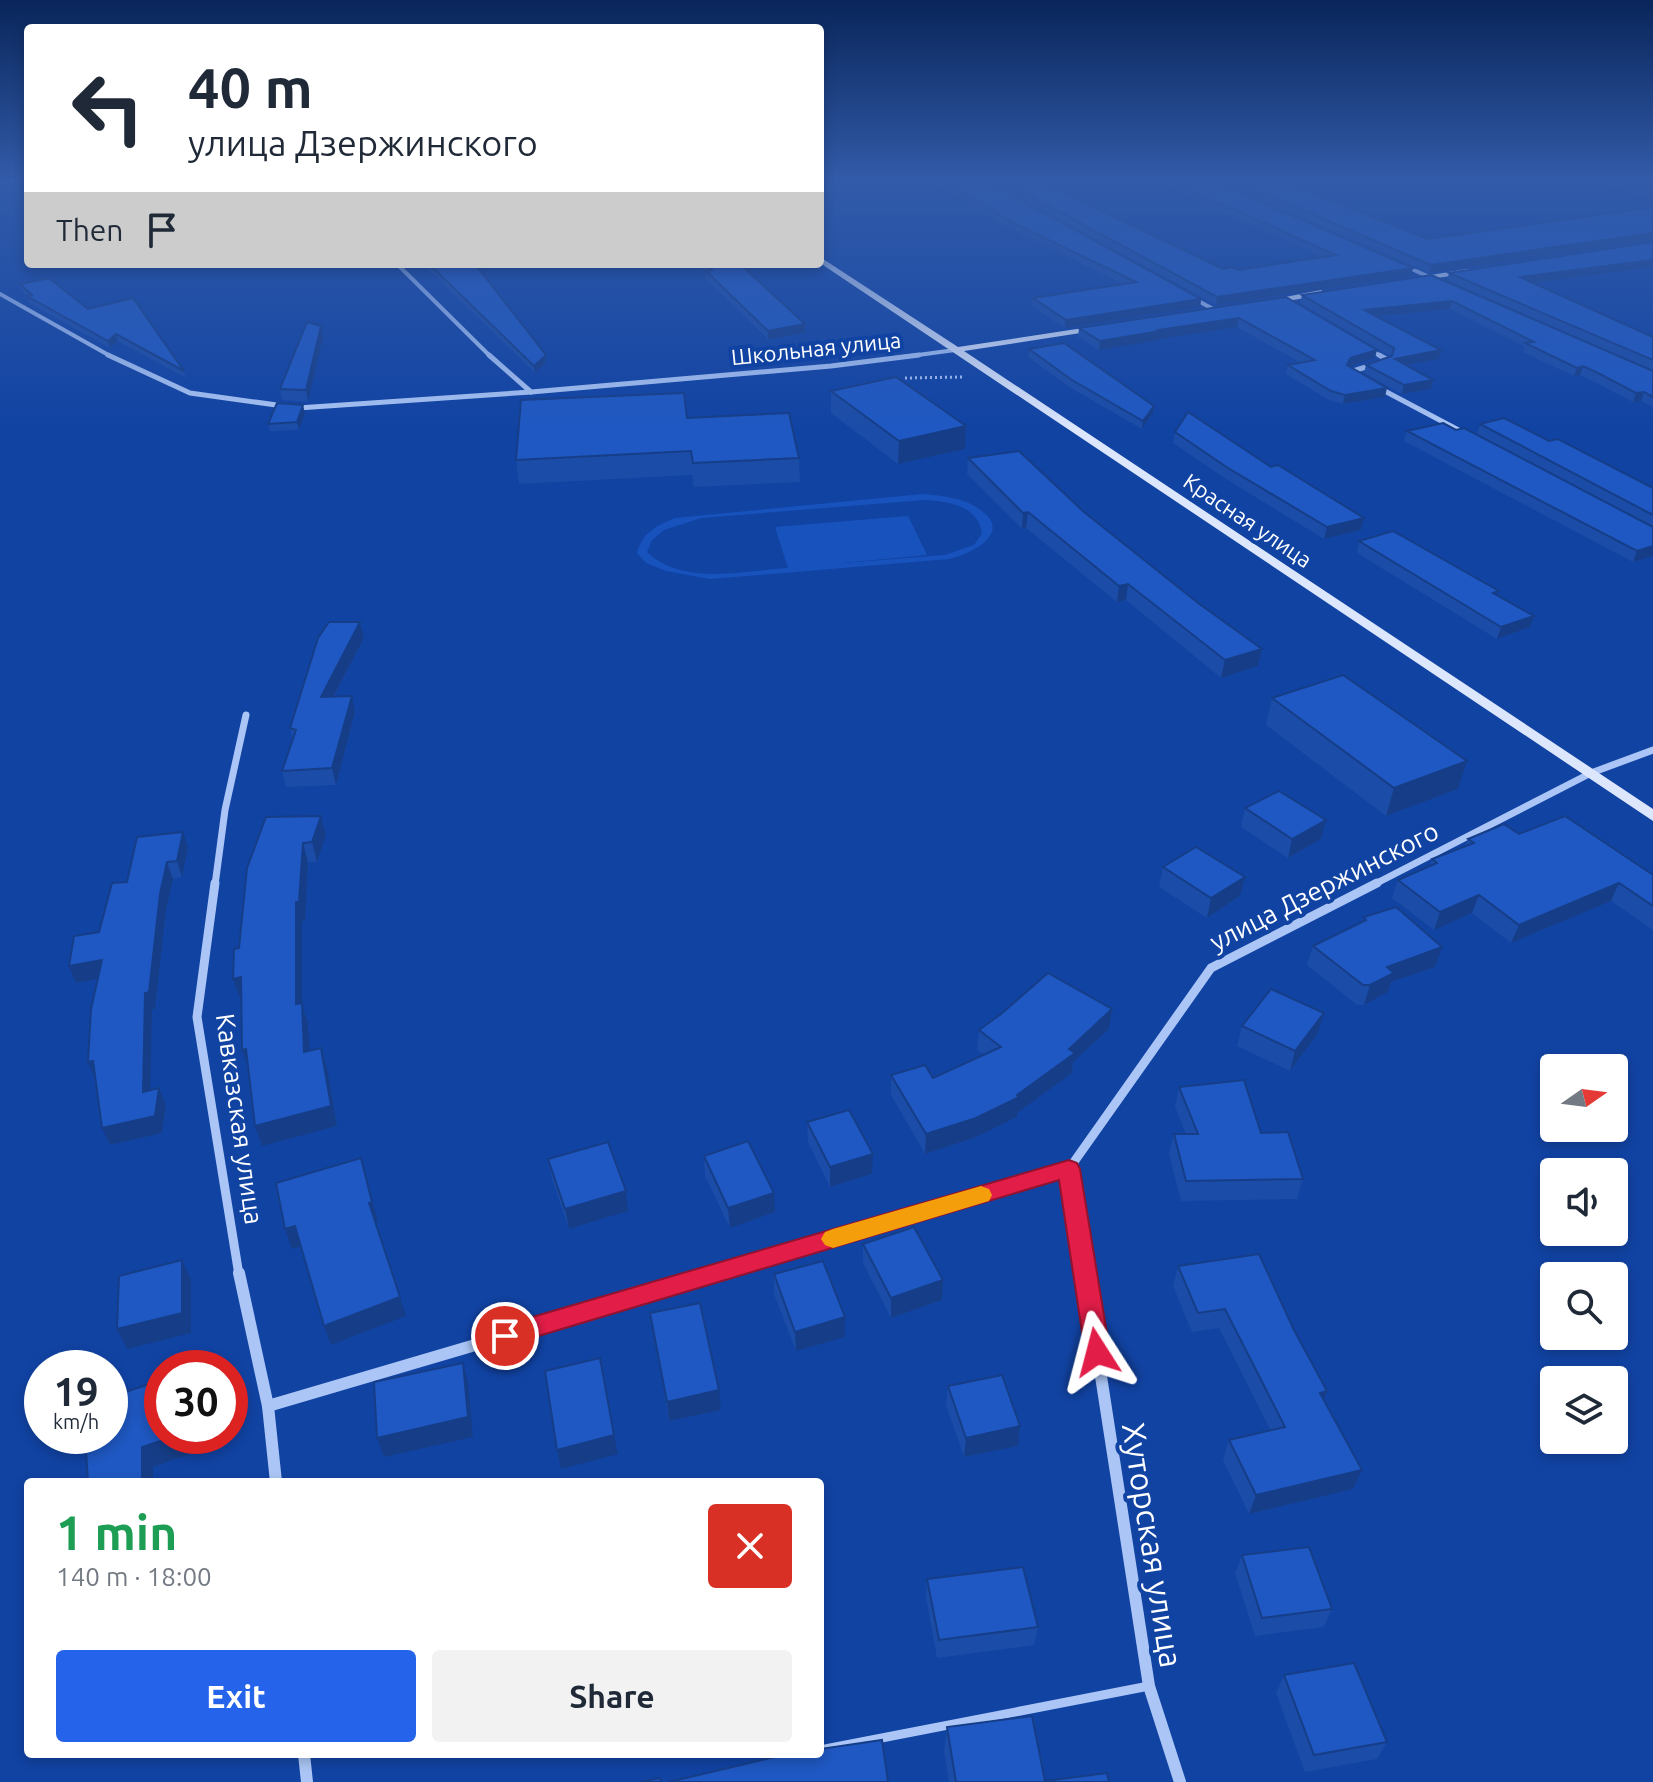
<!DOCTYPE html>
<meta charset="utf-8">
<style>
:root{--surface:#fff;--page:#f2f2f3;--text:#1f2937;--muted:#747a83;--accent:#2563eb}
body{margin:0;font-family:Ubuntu,sans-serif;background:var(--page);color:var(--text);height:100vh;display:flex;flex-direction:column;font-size:30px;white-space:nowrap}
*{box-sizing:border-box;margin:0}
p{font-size:26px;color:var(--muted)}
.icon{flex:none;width:44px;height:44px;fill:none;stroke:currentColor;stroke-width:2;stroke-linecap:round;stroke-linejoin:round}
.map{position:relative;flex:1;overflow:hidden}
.details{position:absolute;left:24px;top:1478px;width:800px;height:280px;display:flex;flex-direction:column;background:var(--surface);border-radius:8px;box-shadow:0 4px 12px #0003}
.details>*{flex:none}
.guide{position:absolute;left:24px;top:24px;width:800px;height:244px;border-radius:8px;box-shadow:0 4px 12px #0003;background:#fff;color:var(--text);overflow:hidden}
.needle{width:52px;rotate:76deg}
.fabs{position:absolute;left:1540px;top:1054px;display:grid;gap:16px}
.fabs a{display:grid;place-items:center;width:88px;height:88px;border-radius:8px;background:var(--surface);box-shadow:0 4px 12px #0003;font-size:40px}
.speed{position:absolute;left:24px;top:1350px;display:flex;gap:16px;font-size:40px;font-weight:700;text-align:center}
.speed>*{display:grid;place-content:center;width:104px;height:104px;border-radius:50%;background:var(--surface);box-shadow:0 4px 12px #0003;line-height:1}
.speed small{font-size:20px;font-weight:400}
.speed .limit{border:12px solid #d22;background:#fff;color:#111}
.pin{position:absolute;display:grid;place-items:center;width:68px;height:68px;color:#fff;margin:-34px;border:4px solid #fff;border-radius:50%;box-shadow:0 2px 8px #0007}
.me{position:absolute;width:88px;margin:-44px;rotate:351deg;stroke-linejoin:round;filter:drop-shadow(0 0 6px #0008)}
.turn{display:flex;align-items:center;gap:28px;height:168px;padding:0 32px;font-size:36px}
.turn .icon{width:104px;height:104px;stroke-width:2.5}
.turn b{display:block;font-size:56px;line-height:68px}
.then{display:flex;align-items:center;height:76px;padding:0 32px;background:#0003;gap:16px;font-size:30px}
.round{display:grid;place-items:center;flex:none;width:84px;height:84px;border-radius:8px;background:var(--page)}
.summary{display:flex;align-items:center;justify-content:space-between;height:136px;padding:0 32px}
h1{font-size:48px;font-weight:600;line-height:60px;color:#1e9e55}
.button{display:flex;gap:16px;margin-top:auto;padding:16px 32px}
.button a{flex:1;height:92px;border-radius:8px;background:var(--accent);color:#fff;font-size:32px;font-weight:600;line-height:92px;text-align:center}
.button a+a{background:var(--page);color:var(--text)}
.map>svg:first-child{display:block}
.green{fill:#1853bd;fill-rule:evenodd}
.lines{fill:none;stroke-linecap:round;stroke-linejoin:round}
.path{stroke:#abc6f6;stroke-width:3;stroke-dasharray:2 3;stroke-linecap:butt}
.lane{stroke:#abc6f6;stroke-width:9}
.street-far4{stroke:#abc6f6;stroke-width:4}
.street-far3{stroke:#abc6f6;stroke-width:5}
.street-far2{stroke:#abc6f6;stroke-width:7}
.street-far1{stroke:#abc6f6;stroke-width:9}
.street{stroke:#abc6f6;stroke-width:12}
.secondary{fill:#dce7fe;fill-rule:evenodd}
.wall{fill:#1b4ca7}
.shaded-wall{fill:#163e88}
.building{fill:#1f58c2;stroke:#163e88;stroke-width:2}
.route{fill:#e11d48;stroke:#92132f;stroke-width:2}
.slow{fill:#f59e0b}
.labels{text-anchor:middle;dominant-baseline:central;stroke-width:8;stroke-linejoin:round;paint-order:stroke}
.far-street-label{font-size:22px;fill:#fff;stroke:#1143a3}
.street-label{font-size:26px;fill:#fff;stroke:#1143a3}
.near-street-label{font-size:32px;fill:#fff;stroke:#1143a3}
</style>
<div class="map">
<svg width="1653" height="1782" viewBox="0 0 1653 1782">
<rect width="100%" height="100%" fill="#1143a3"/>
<path class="green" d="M 923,494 C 944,496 967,498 983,512 C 1012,535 968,555 949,559 L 710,579 L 666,571 L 646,563 L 637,553 C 643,532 656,526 675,518 ZM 924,500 C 949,501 979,506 982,534 L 974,545 L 945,555 L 832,564 L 927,555 L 908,516 L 775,527 L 788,568 C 744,571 682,586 647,552 L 652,540 L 664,530 L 701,518 Z"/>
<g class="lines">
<polyline class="path" points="905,378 963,377"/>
<polyline class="lane" points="820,1750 1149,1686"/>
<g class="street-far4">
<polyline points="0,182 14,180"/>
<polyline points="397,264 491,357"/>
<polyline points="1405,266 1436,280"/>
<polyline points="0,294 112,357"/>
<polyline points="1191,297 1213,309"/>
<polyline points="1367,348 1382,357"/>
<polyline points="903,357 955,350"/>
</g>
<g class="street-far3">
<polyline points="108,355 190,393 298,408 531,392 831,366 919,355"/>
<polyline points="489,355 531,392"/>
<polyline points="1353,374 1350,372 1388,360 1379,355"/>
<polyline points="1379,388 1466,434"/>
</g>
<g class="street-far2">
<polyline points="215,885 225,810 246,715"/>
<polyline points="1373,885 1591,773 1653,750"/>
</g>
<g class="street-far1">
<polyline points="215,883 197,1017 239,1275"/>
<polyline points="1069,1169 1085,1275"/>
<polyline points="712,1275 1069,1169 1211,968 1377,883"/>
</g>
<g class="street">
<polyline points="239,1273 268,1406 276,1482"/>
<polyline points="1085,1273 1149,1686 1180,1782"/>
<polyline points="268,1406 719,1273"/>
<polyline points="304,1754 307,1782"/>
</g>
<g class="secondary">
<polygon points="820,257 958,347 1103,325 1103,329 1100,330 964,351 1653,809 1653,821 820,263"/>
<polygon points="1467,269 1470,269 1470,273 1411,282 1407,279"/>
<polygon points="1321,290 1325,293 1324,295 1269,304 1265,301"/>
</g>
</g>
<g class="wall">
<polygon points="924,180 984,180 1201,299 1200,307 1065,328 1032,306 1033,298 1123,284 995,221 995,218"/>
<polygon points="988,180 1037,180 1223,269 1238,270 1322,257 1152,180 1210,180 1411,276 1216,305"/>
<polygon points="1216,180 1278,180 1428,239 1653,207 1430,273"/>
<polygon points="1590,180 1653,180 1653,200"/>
<polygon points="1653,242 1653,267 1533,283 1653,337 1653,370 1447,280 1449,273"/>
<polygon points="423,264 475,264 546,355 546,362 535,373"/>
<polygon points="698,264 740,264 805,324 805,333 768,339 706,279 706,272"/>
<polygon points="1431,275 1653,371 1653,407 1641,401 1633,402 1595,382 1580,375 1574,376 1523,352 1524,346 1450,309 1376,317 1441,350 1439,359 1406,365 1433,380 1431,389 1402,394 1364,373 1366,365 1392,357 1300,303 1302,295"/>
<polygon points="20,284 88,309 184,371 186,378 118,341 110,348 29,303 28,296 22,291"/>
<polygon points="1286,297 1375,358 1350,366 1385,397 1343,404 1329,400 1286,374 1288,365 1301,363 1237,327 1159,339 1159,340 1099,350 1078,337 1079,328"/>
<polygon points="323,337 308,402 282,400 280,389"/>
<polygon points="1029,349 1154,406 1153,413 1142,429 1071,388 1028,357"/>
<polygon points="831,391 965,449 898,464 831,413"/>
<polygon points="305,413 299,430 270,431 268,424"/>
<polygon points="687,418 799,458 800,482 694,487 692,475 519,484 516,460"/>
<polygon points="1480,424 1549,441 1653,488 1653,556 1633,562 1404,441 1407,431 1611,505 1477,434"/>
<polygon points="1175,432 1271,467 1364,518 1361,530 1324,539 1226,479 1173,443"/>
<polygon points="968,458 1084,512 1198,603 1262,649 1258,666 1221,678 1126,600 1117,602 1026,528 1022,529 967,474"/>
<polygon points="1359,541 1498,595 1530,627 1497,639 1357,553"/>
<polygon points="360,622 364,638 334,697 355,712 336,785 286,787 282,771 293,739 290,728"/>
<polygon points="1272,698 1458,789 1386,816 1266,725"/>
<polygon points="1245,808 1326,820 1321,839 1288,858 1241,827"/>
<polygon points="266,817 326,835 317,862 308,862 305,921 302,921 302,1005 308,1023 309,1051 321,1048 327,1068 337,1126 262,1146 241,998 240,998 233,979"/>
<polygon points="1519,834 1653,875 1653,930 1611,901 1511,943 1472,913 1434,930 1392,898 1398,880 1430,866 1432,859 1465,846 1468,839"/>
<polygon points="188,848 182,877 173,879 166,911 155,1009 152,1009 150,1091 166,1105 162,1133 110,1145 98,979 76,983 69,966 99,932 127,882"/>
<polygon points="1163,867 1240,896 1207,918 1159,887"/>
<polygon points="1364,917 1435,967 1391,982 1388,992 1364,1005 1357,1005 1307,965 1313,946 1363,921"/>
<polygon points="1112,1009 1109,1029 1073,1062 1072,1073 1017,1113 1017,1117 974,1138 925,1154 891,1095 891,1075 933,1078 984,1055 977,1050 979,1030"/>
<polygon points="1242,1026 1318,1033 1290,1071 1237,1046"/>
<polygon points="1179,1087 1261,1133 1303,1179 1297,1199 1181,1201 1169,1154 1174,1134 1186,1134 1175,1107"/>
<polygon points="807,1122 872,1174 830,1187 808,1142"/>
<polygon points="704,1156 775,1212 730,1228 705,1176"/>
<polygon points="548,1159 628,1211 569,1229 552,1179"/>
<polygon points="863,1244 942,1300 891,1318 863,1263"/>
<polygon points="1178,1266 1294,1330 1327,1391 1324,1400 1353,1489 1249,1514 1223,1460 1229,1440 1271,1431 1219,1328 1192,1332 1173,1286"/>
<polygon points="774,1274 845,1317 845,1337 796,1351 774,1294"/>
<polygon points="650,1313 721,1410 669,1421"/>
<polygon points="948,1386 1020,1426 1018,1446 964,1457 946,1405"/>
<polygon points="1242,1555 1332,1609 1324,1627 1255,1636 1235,1573"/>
<polygon points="927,1579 1038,1627 1034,1645 937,1658 926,1597"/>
<polygon points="1284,1675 1387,1742 1377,1759 1305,1772 1276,1693"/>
<polygon points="947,1727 1045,1781 1109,1782 949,1782 944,1752"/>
</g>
<g class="shaded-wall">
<polygon points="1653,233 1653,240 1430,273 1431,265"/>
<polygon points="1653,260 1653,267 1517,285 1520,277"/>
<polygon points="1413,268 1411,276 1216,305 1217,297"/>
<polygon points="1201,299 1200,307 1065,328 1066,320"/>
<polygon points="1452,301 1450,309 1362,318 1364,310"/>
<polygon points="1239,318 1237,327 1159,339 1159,340 1099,350 1100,341 1158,330"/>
<polygon points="805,324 805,333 768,339 768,331"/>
<polygon points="321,326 323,337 308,402 306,390"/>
<polygon points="116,334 118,341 110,348 108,341"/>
<polygon points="1377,350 1375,358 1348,367 1347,365 1350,358"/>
<polygon points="1441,350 1439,359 1393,367 1395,359"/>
<polygon points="546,355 546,362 535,373 534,366"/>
<polygon points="1583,366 1580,375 1574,376 1577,368"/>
<polygon points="1433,380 1431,389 1402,394 1404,385"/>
<polygon points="1387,388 1385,397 1343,404 1345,395"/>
<polygon points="1644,392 1641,401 1633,402 1636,393"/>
<polygon points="303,405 305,413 299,430 297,422"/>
<polygon points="1154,406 1153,413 1142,429 1143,421"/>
<polygon points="966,426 965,449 898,464 899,441"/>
<polygon points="1028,512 1026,528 1022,529 1023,513"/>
<polygon points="1364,518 1361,530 1324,539 1327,527"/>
<polygon points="1653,546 1653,556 1633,562 1637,551"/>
<polygon points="1128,584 1126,600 1117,602 1119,586"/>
<polygon points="1534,616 1530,627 1497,639 1501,627"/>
<polygon points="360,622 364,638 325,713 321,697"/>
<polygon points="1262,649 1258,666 1221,678 1225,660"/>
<polygon points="352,696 355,712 336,785 332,768"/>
<polygon points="1467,761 1458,789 1386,816 1394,788"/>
<polygon points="321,816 326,835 317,862 312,842"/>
<polygon points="1326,820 1321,839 1288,858 1292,839"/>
<polygon points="183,832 188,848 182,877 177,861"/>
<polygon points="303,843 308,862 305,921 302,921 302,1005 308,1023 311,1072 304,1052 296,1004 296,902"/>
<polygon points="167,862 173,879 166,911 155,1009 152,1009 150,1109 143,1092 145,993 160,894"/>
<polygon points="1245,877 1240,896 1207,918 1211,898"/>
<polygon points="1619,883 1611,901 1511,943 1519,925"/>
<polygon points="1479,895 1472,913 1434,930 1440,912"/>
<polygon points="1442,947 1435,967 1391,982 1388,992 1364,1005 1370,985 1387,967"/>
<polygon points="102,960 108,977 76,983 69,966"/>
<polygon points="241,977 248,997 240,998 233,979"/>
<polygon points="1112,1009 1109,1029 1073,1062 1072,1073 1017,1113 1017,1117 974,1138 925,1154 926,1134 1017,1095 1069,1049"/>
<polygon points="1324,1013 1318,1033 1290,1071 1295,1051"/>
<polygon points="321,1048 327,1068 337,1126 262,1146 255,1126"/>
<polygon points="246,1049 249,1070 242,1050"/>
<polygon points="93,1061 95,1079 88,1062"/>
<polygon points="159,1088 166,1105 162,1133 110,1145 102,1128"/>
<polygon points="873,1154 872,1174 830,1187 830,1167"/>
<polygon points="361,1158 378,1222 375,1223 369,1203"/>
<polygon points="626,1191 628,1211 569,1229 565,1209"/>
<polygon points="774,1193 775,1212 730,1228 728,1208"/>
<polygon points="295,1226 302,1246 292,1249 285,1229"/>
<polygon points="182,1260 191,1280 191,1333 127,1349 117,1329"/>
<polygon points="943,1280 942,1300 891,1318 891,1298"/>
<polygon points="400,1297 406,1316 331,1345 324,1326"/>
<polygon points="845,1317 845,1337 796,1351 795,1332"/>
<polygon points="463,1363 468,1382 473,1437 384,1457 377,1438"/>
<polygon points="719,1390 721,1410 669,1421 667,1402"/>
<polygon points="1327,1391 1320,1410 1320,1393"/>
<polygon points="1020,1426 1018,1446 964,1457 966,1438"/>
<polygon points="614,1435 618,1454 561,1469 557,1450"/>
<polygon points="176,1436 214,1436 216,1445 153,1467 153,1482 142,1482 142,1447"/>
<polygon points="1362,1470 1353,1489 1249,1514 1256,1495"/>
</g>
<g class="building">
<polygon points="937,180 984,180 1201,299 1066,320 1033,298 1136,282 995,214 1000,213"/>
<polygon points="1001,180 1037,180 1223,269 1232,267 1238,270 1336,255 1168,180 1210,180 1413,268 1217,297"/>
<polygon points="1233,180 1278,180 1428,239 1653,207 1653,233 1431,265"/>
<polygon points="1615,180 1653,180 1653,192"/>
<polygon points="1653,242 1653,260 1520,277 1653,337 1653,360 1449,273"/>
<polygon points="429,264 475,264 546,355 534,366"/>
<polygon points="706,264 740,264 805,324 768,331 706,271 712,270"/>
<polygon points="1431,275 1653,371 1653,397 1644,392 1636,393 1598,373 1583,366 1577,368 1525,343 1534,342 1452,301 1364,310 1441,350 1395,359 1433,380 1404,385 1366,365 1392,356 1394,348 1302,295"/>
<polygon points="49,278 88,309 133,298 184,371 116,334 108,341 27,296 32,295 20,284"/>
<polygon points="1286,297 1377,350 1350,358 1347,365 1387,388 1345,395 1331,391 1288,365 1315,360 1239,318 1158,330 1160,331 1100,341 1079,328"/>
<polygon points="307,322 321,326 306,390 280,389"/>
<polygon points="1064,343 1154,406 1143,421 1072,380 1029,349"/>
<polygon points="896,377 966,426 899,441 831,391"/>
<polygon points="684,393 687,418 789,413 799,458 693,463 691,451 516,460 521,400"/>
<polygon points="277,403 303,405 297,422 268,424"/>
<polygon points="1188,412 1271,467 1278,465 1364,518 1327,527 1228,468 1175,432"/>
<polygon points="1504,418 1549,441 1558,439 1653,488 1653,515 1480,424"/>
<polygon points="1443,423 1456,430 1464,428 1653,527 1653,546 1637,551 1407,431"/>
<polygon points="1019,451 1084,512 1198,603 1262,649 1225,660 1128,584 1119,586 1028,512 1023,513 968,458"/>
<polygon points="1393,531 1499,591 1493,593 1534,616 1501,627 1359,541"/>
<polygon points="329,622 360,622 321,697 352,696 332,768 282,771 296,730 290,728 318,638"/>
<polygon points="1343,675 1467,761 1394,788 1272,698"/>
<polygon points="1279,791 1326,820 1292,839 1245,808"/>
<polygon points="321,816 312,842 303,843 299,902 296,902 296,1004 302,1003 304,1052 321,1048 331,1106 255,1126 246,1049 242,1050 241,977 233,979 234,949 239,948 247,868 266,817"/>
<polygon points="1565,816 1653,875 1653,906 1619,883 1519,925 1479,895 1440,912 1398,880 1437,863 1432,859 1474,843 1468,839 1504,824 1519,834"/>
<polygon points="183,832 177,861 167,862 160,894 149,992 145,993 143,1092 159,1088 155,1116 102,1128 93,1061 88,1062 91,1009 102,960 69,966 74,936 99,932 112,883 127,882 137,837"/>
<polygon points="1196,847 1245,877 1211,898 1163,867"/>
<polygon points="1396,907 1442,947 1387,967 1394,973 1370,985 1363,985 1313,946 1366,920 1364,917"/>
<polygon points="1048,973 1112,1009 1069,1049 1075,1053 1017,1095 1019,1097 976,1118 926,1134 891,1075 925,1065 933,1078 1001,1047 979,1030 1001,1014"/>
<polygon points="1271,989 1324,1013 1295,1051 1242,1026"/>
<polygon points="1244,1080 1261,1133 1288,1132 1303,1179 1186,1181 1174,1134 1198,1134 1179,1087"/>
<polygon points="849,1110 873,1154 830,1167 807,1122"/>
<polygon points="748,1141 774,1193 728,1208 704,1156"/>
<polygon points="608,1142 626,1191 565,1209 548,1159"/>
<polygon points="361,1158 372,1202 369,1203 400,1297 324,1326 295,1226 285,1229 276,1183"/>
<polygon points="914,1227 943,1280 891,1298 863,1244"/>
<polygon points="1259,1254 1294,1330 1327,1391 1320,1393 1362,1470 1256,1495 1229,1440 1285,1427 1225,1309 1198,1313 1178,1266"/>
<polygon points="182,1260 182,1313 117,1329 119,1276"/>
<polygon points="823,1261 845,1317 795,1332 774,1274"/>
<polygon points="700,1303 719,1390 667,1402 650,1313"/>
<polygon points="600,1358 614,1435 557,1450 545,1371"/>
<polygon points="463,1363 468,1417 377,1438 374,1382"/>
<polygon points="1002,1375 1020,1426 966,1438 948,1386"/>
<polygon points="162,1380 162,1436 176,1436 142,1447 142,1482 88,1482 85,1436 110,1436 110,1397"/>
<polygon points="1309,1547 1332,1609 1262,1618 1242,1555"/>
<polygon points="1023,1567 1038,1627 939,1640 927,1579"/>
<polygon points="1354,1663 1387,1742 1314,1755 1284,1675"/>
<polygon points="1032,1716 1045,1781 1107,1773 1109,1782 956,1782 947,1727"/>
<polygon points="882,1740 888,1782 669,1782 787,1754 820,1754 820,1749"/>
<polygon points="660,1778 661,1782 640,1782"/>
</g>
<linearGradient id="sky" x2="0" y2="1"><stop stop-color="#09255a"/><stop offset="0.42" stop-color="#325ba9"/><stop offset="1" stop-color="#325ba9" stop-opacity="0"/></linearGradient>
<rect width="1653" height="429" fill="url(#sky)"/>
<polygon class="route" points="1069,1160 1077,1163 1080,1169 1110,1352 1106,1359 1097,1362 1088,1359 1085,1352 1059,1180 505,1346 496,1343 493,1336 496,1328 505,1325"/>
<polygon class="slow" points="981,1186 989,1189 992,1195 989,1201 833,1248 825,1245 821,1239 825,1232 833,1229"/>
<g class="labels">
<g class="far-street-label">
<text transform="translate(816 348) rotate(-6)">Школьная улица</text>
<text transform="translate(1248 520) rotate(34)">Красная улица</text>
</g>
<g class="street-label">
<text transform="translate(1324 886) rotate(-27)">улица Дзержинского</text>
<text transform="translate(240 1119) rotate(82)">Кавказская улица</text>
</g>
<g class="near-street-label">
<text transform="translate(1153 1545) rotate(81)">Хуторская улица</text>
</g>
</g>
</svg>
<div class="fabs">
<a><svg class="needle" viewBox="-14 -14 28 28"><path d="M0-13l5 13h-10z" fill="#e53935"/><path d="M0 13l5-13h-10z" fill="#747a83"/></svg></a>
<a><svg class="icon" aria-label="sound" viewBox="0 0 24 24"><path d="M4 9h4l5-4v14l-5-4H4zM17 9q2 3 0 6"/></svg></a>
<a><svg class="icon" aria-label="search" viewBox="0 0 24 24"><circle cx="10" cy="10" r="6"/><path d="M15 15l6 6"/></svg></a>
<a><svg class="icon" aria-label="layers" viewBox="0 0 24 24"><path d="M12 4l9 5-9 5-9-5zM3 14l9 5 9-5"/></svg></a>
</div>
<div class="speed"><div>19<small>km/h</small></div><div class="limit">30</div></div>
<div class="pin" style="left:505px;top:1336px;background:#d93025"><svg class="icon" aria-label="arrive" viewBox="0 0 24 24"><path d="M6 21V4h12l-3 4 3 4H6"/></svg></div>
<svg class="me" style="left:1097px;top:1352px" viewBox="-20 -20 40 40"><path d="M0-17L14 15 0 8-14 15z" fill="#e11d48" stroke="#fff" stroke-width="4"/></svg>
<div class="guide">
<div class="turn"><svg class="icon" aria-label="left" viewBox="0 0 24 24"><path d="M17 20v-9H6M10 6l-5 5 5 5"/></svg><div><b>40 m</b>улица Дзержинского</div></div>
<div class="then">Then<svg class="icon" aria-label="arrive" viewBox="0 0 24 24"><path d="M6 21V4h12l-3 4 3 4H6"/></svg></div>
</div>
<section class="details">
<div class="summary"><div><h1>1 min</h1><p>140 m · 18:00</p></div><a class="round" style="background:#d93025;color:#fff"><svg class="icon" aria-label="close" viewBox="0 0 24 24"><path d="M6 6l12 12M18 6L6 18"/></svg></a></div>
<div class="button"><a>Exit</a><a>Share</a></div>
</section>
</div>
